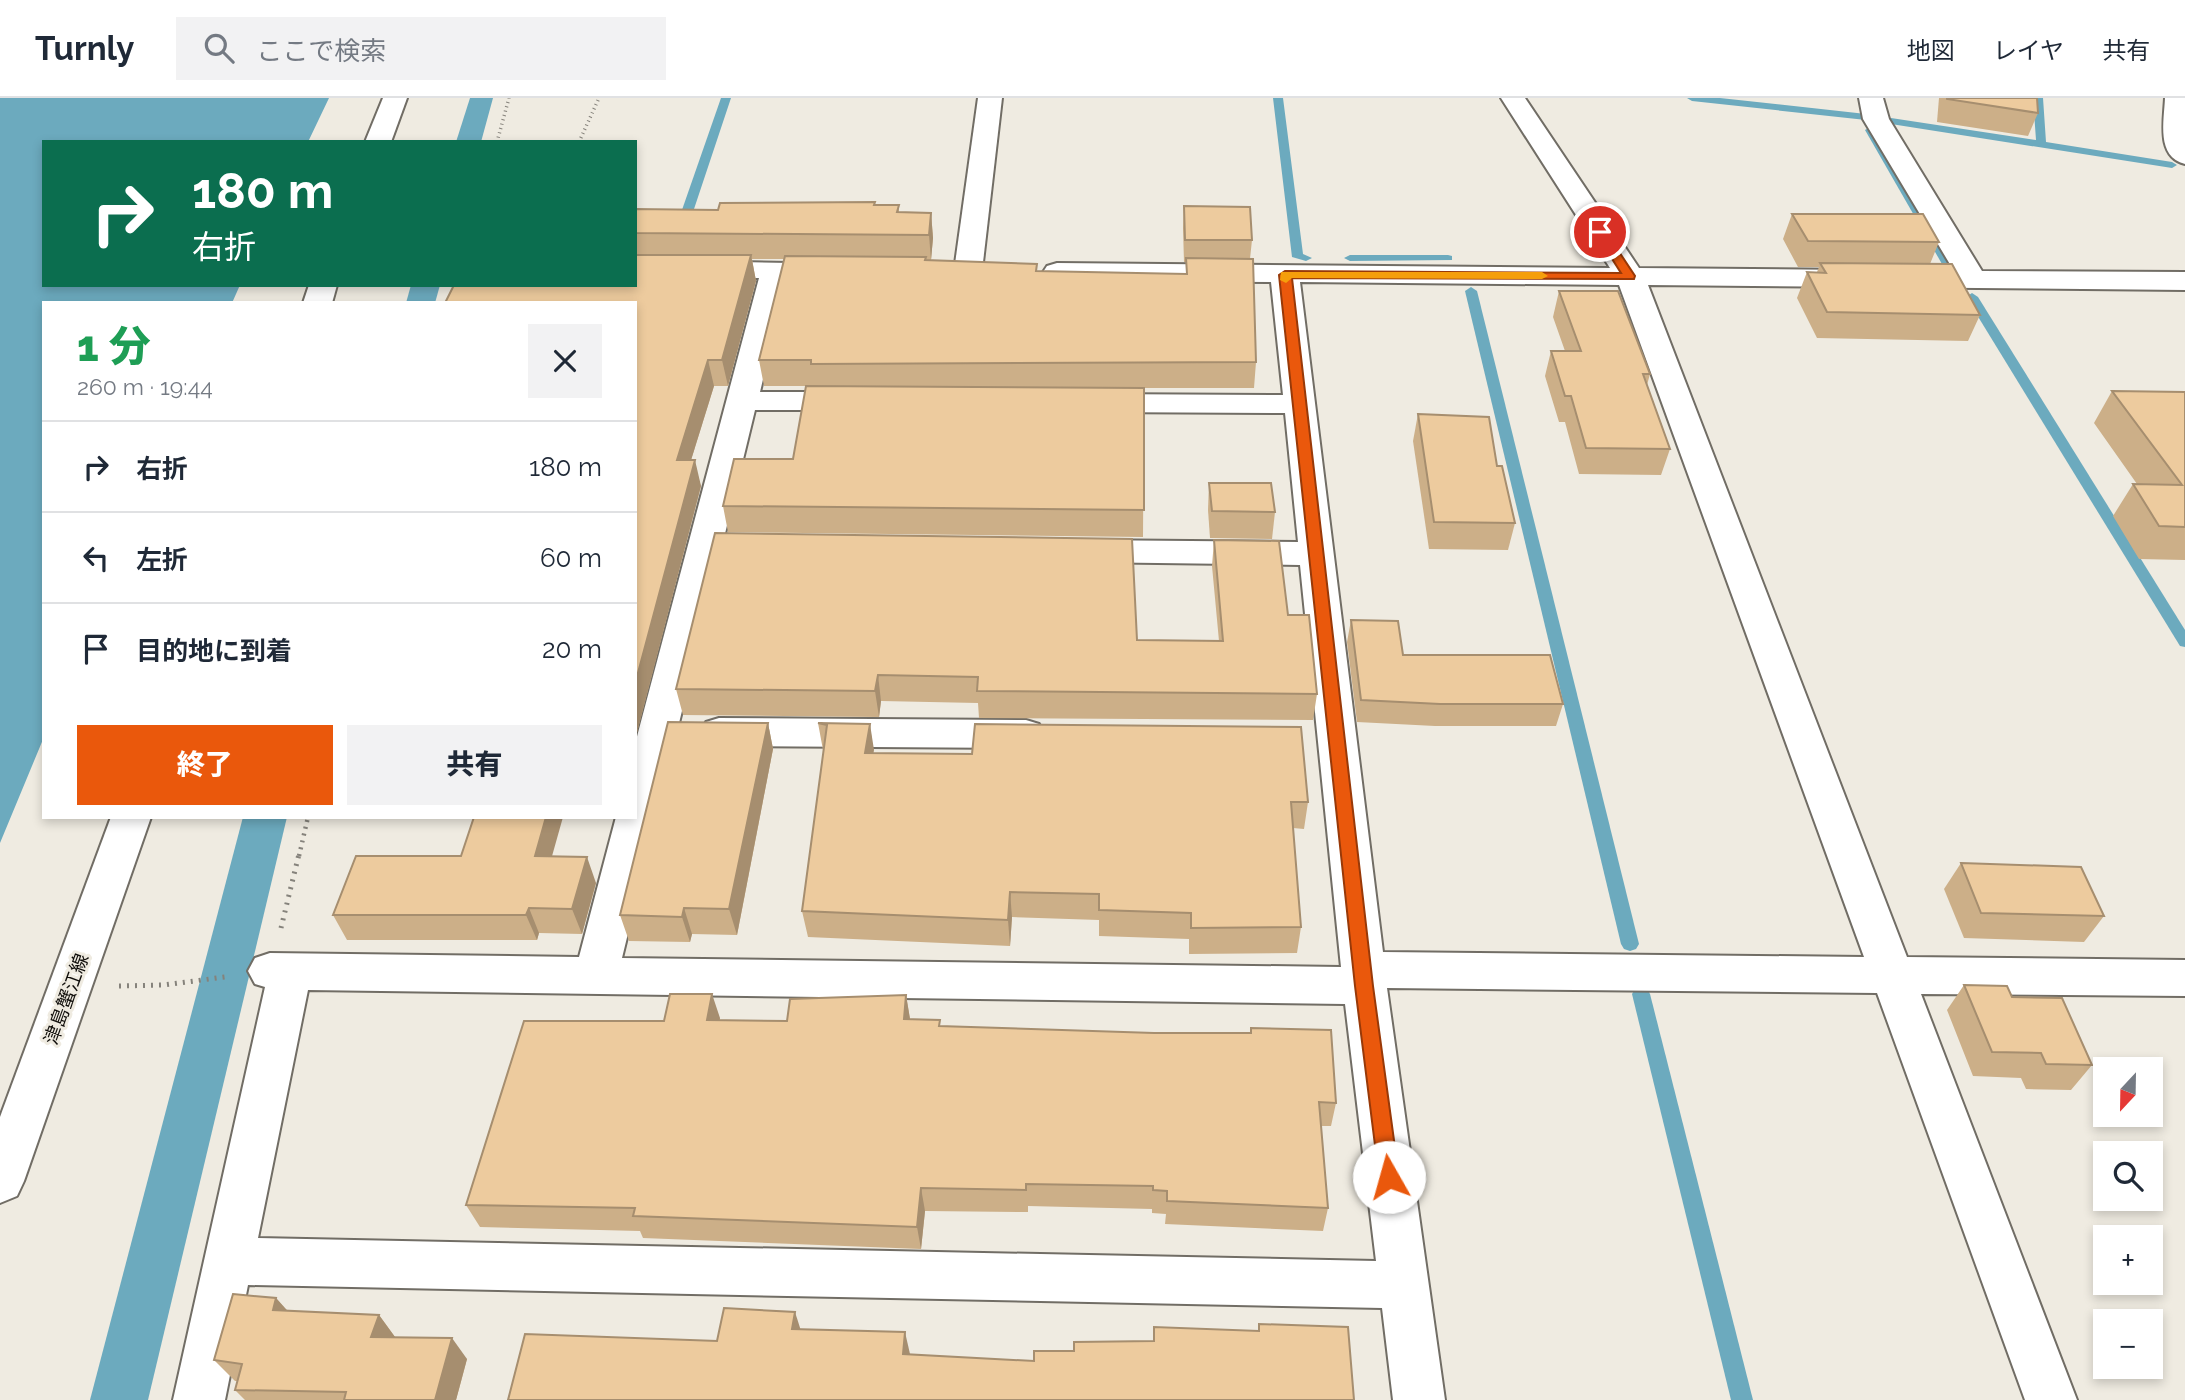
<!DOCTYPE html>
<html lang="ja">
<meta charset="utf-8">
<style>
:root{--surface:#fff;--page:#f2f2f3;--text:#1f2937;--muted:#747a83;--line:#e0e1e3;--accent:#ea580c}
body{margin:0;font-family:Raleway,"Noto Sans JP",sans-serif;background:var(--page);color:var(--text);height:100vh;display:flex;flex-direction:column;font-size:26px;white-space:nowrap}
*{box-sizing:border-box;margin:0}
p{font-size:23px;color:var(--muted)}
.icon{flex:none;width:38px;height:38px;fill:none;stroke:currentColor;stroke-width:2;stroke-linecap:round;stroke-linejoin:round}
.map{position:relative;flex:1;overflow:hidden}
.drawer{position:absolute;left:42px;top:203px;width:595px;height:518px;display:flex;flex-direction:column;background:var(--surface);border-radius:0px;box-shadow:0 4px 10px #0003}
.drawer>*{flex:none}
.banner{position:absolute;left:42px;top:42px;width:595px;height:147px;border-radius:0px;box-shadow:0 4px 10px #0003;background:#0b6e4f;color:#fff;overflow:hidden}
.needle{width:46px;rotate:202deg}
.controls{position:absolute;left:2093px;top:959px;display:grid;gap:14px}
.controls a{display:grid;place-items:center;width:70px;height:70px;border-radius:0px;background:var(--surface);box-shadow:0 4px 10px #0003;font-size:35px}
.pin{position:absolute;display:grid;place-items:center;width:60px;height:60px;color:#fff;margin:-30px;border:4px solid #fff;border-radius:50%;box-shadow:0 2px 7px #0007}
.me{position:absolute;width:77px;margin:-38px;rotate:353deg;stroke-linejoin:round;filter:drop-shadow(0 0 5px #0008)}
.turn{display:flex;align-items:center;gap:24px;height:147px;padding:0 35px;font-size:32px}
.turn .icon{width:91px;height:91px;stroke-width:2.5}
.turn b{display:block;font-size:49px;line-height:60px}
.round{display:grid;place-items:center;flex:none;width:74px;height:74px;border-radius:0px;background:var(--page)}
.head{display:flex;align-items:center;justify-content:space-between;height:119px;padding:0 35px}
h1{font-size:42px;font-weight:800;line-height:52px;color:#1e9e55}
.cta{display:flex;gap:14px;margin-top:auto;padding:14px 35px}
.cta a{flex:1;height:80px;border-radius:0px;background:var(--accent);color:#fff;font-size:28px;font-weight:800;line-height:80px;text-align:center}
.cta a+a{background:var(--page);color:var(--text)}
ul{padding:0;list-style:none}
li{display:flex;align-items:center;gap:21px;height:91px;padding:0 35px;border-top:2px solid var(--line)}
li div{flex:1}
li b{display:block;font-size:26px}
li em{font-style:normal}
header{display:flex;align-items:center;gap:42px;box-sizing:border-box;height:98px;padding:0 35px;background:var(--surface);border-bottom:2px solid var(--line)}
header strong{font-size:33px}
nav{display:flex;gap:38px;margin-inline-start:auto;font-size:24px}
.search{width:490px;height:63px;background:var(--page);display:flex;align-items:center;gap:18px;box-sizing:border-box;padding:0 24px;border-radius:0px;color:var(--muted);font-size:26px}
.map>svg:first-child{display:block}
.water{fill:#6caabe}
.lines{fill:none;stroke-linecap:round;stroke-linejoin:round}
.stream{fill:#6caabe;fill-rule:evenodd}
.minor-casing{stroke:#716d65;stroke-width:4}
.secondary-casing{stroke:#716d65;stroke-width:4}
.path-far2{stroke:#85827b;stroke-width:3.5;stroke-dasharray:1 3.5;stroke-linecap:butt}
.path-far1{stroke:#85827b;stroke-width:4.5;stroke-dasharray:2 5;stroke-linecap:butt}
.path{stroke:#85827b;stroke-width:5;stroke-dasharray:2 6;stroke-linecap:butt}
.minor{fill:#fff;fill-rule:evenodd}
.secondary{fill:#fff;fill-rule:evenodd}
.wall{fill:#ccaf88}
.shaded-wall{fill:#a68e6f}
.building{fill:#edcb9e;stroke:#a68e6f;stroke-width:2}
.route{fill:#ea580c;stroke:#983908;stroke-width:2}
.slow{fill:#f59e0b}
.labels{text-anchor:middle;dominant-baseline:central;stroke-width:6;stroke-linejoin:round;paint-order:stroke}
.street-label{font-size:19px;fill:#0f0d0a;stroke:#efebe1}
</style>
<header>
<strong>Turnly</strong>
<div class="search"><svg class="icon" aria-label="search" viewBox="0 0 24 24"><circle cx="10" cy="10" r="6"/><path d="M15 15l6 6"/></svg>ここで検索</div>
<nav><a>地図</a><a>レイヤ</a><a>共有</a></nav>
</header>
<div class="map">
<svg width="2185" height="1302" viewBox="0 0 2185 1302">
<rect width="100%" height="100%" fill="#efebe1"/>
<g class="water">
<polygon points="0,0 329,0 308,44 44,44 44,187 240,187 232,205 44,205 44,639 0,745"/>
<polygon points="470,0 493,0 481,44 456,44"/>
<polygon points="411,187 440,187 435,205 406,205"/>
<polygon points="243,719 287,719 148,1302 90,1302"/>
</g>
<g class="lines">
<g class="stream">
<polygon points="721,0 731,0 687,132 677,134 675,132"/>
<polygon points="1273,0 1283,0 1303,156 1312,160 1306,163 1292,159"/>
<polygon points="1687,0 1720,0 1866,16 1871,19 1866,22 1692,3"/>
<polygon points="2033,0 2043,0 2046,44 2172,64 2177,67 2172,70 1891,26 1886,23 1891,20 2036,42"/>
<polygon points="1870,29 1875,32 1954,166 1952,168 1944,168 1942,166 1865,32"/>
<polygon points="1448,157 1452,158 1452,162 1350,163 1344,160 1350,157"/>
<polygon points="1471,189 1477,193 1639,846 1636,851 1630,853 1624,851 1621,846 1465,193"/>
<polygon points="1972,195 1978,199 2185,532 2185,549 2180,548 1966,199"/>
<polygon points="1641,888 1647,891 1650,896 1753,1302 1731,1302 1632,896 1635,891"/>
</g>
<g class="minor-casing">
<g id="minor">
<polygon points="978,0 1002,0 982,173 978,179 968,182 958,179 954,173"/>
<path d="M 1501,0 L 1525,0 L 1639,170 L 1954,173 L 1863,21 L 1859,0 L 1883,0 L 1889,21 L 1982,173 L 2185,174 L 2185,192 L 1648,187 L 1907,859 L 2185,862 L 2185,898 L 1921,896 L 2077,1302 L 2025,1302 L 1877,895 L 1387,890 L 1445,1302 L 1393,1302 L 1382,1210 L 248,1187 L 225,1302 L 173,1302 L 265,889 L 255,886 L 248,873 L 255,860 L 270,855 L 579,859 L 616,719 L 635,719 L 635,646 L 759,180 L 635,180 L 635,162 L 845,166 L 849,172 L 845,178 L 787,180 L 760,294 L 855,294 L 866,296 L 871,303 L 866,310 L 855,312 L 755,312 L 622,860 L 1341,869 L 1300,467 L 1081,464 L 1069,461 L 1064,453 L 1069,445 L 1081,442 L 1298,444 L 1285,315 L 1091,314 L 1080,312 L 1075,305 L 1080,298 L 1091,296 L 1283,297 L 1271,184 L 1057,183 L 1047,180 L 1043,174 L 1047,168 L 1057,165 L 1610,170 ZM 1300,184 L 1619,187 L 1864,859 L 1383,854 ZM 308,892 L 1345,906 L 1376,1163 L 258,1140 Z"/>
<path d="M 2165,0 L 2185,0 L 2185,66 C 2156,59 2164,23 2165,0 Z"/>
<polygon points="719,620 1026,622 1039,626 1045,636 1039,646 1026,650 719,648 706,644 700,634 706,624"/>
</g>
</g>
<g class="secondary-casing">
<g id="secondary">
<polygon points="383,0 407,0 391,44 365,44"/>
<polygon points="309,187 337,187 332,205 303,205"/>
<polygon points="111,719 151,719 24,1083 17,1098 0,1105 0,1019"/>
</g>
</g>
<g class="path-far2">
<polyline points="497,44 509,0"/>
<polyline points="579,44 599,0"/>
</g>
<polyline class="path-far1" points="299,758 308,719"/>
<g class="path">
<polyline points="281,830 299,756"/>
<polyline points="119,888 163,887 225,879"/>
</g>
<use href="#minor" class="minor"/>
<use href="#secondary" class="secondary"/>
</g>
<g class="wall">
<polygon points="1939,0 2037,0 2038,15 2028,38 1937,24"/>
<polygon points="875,104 875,107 899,107 899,114 931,115 933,140 931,162 1037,166 1037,173 1186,176 1186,164 1184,164 1183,130 1184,108 1252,142 1250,161 1256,264 1254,290 1144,290 1143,439 728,434 723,408 793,361 806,288 764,288 759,262 784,161 752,161 756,183 728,288 714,288 691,362 701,388 635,642 635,111 718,112"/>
<polygon points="1792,116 1939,144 1930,166 1980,217 1968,243 1817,240 1797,200 1807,174 1817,174 1819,169 1798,169 1783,141"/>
<polygon points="1559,193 1650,276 1647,287 1670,351 1661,377 1579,376 1565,324 1559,324 1545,278 1551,253 1565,253 1553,219"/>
<polygon points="2112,293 2185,294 2185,462 2139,461 2113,418 2133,386 2137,386 2094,325"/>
<polygon points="1418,316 1497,368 1515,425 1508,452 1429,451 1413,343"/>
<polygon points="1209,385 1275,414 1272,441 1210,440 1208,412"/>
<polygon points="1214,442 1288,517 1317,596 1313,622 979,620 978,605 881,603 879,619 683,617 676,591 1137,542 1219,543 1212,468"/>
<polygon points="1351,522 1403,557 1563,606 1556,628 1435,628 1357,624 1347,544"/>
<polygon points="768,625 773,651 737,837 692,836 690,844 629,843 620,817"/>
<polygon points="818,625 870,626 873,655 1308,704 1304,731 1293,730 1301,829 1297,855 1189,856 1189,841 1099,838 1099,822 1012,819 1010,848 808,839 802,813 824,652 823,652"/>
<polygon points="461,758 552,758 596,785 582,836 539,835 537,842 347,842 333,817"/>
<polygon points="1961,765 2104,818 2084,844 1964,840 1944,791"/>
<polygon points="1964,887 2012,899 2092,967 2071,992 2026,991 2021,980 1973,978 1947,912"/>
<polygon points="906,897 910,921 940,922 940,928 1154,935 1250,935 1251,930 1336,1005 1331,1028 1321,1028 1328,1110 1323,1133 1165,1126 1166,1116 1152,1115 1152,1111 1028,1108 1028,1114 925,1113 921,1151 643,1140 640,1133 480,1129 466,1107 664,923 720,920 719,923 787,923"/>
<polygon points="276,1200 287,1213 379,1217 395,1239 467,1261 456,1302 245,1302 235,1292 237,1283 235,1283 214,1262"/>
</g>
<g class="shaded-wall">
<polygon points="931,115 933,140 931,162 929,137"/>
<polygon points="751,157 756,183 728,288 722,262"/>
<polygon points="708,262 714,288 683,388 677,362"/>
<polygon points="695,362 701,388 635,642 635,586"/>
<polygon points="878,577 881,603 879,619 875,593"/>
<polygon points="768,625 773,651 737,837 729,811"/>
<polygon points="870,626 874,652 869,682 865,655"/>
<polygon points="546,719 563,719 545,783 535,758"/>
<polygon points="587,759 596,785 582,836 572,811"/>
<polygon points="1010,794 1012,819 1010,848 1008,822"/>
<polygon points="529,810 539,835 537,842 526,817"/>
<polygon points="684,810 692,836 690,844 682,819"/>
<polygon points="712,896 720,920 715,947 707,922"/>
<polygon points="906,897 910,921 904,921"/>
<polygon points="921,1090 925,1113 921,1151 917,1129"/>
<polygon points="276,1200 295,1221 273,1212"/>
<polygon points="795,1214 802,1236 792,1231"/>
<polygon points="379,1217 395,1239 388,1260 371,1239"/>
<polygon points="905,1234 910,1256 908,1277 903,1256"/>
<polygon points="452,1240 467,1261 456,1302 435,1302"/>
</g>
<g class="building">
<polygon points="1947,0 2037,0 2038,15 1947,1"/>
<polygon points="875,104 874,107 899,107 897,114 931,115 929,137 635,135 635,111 718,112 720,105"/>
<polygon points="1184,108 1250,109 1252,142 1185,142"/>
<polygon points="1792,116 1923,116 1939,144 1808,143"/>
<polygon points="635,157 751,157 722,262 708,262 677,362 695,362 635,586 635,205 445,205 454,187 635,187"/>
<polygon points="785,158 926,159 925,162 1037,166 1036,173 1187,176 1186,160 1253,161 1256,264 811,266 811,262 759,262"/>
<polygon points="1820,165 1952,166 1980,217 1827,214 1807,174 1826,175"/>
<polygon points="1559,193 1618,193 1650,276 1643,276 1670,351 1586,350 1571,298 1565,298 1551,253 1581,253"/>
<polygon points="806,288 1144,290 1144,412 723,408 734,361 793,361"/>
<polygon points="2112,293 2185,294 2185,429 2159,428 2133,386 2182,387"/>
<polygon points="1418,316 1489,319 1497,368 1502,368 1515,425 1434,424"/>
<polygon points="1209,385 1271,385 1275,414 1212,413"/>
<polygon points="715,435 1132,441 1137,542 1223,543 1214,442 1279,443 1288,517 1309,517 1317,596 977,593 978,579 878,577 875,593 676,591"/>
<polygon points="1351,522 1398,523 1403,557 1550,557 1563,606 1440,606 1361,602"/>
<polygon points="668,624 768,625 729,811 684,810 682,819 620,817"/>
<polygon points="818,625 870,626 865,655 972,656 975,626 1301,629 1308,704 1291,704 1301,829 1191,830 1191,815 1099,812 1099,796 1010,794 1008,822 802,813 827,627"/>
<polygon points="474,719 546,719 535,758 587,759 572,811 529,810 526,817 333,817 356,758 461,758"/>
<polygon points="1961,765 2081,769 2104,818 1981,815"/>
<polygon points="1964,887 2007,888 2012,899 2062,900 2092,967 2046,966 2041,955 1992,954"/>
<polygon points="670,896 712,896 707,922 787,923 790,901 906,897 904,921 940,922 939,928 1154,935 1251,935 1251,930 1331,932 1336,1005 1319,1004 1328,1110 1167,1103 1167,1093 1153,1092 1153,1088 1026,1086 1026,1092 921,1090 917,1129 633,1118 635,1110 466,1107 524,923 664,923"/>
<polygon points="233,1196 276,1200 273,1212 379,1217 371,1239 452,1240 435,1302 344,1302 346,1294 235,1292 242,1266 214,1262"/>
<polygon points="724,1210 795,1214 792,1231 905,1234 903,1256 1034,1263 1034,1253 1074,1253 1074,1244 1154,1243 1154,1229 1259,1233 1259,1226 1348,1229 1354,1302 508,1302 525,1236 717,1243"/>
</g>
<polygon class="route" points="1600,130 1606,134 1635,178 1634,181 1292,180 1373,888 1399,1079 1396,1085 1389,1088 1382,1085 1379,1079 1355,888 1279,177 1285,173 1621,175 1595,134"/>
<polygon class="slow" points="1281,174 1542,174 1548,178 1542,181 1292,180 1286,185 1280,182"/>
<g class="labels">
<g class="street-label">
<text transform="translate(66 901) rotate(-70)">津島蟹江線</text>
</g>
</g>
</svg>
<div class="controls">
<a><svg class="needle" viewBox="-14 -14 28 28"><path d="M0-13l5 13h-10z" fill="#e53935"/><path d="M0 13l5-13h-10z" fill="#747a83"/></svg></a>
<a><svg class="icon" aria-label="search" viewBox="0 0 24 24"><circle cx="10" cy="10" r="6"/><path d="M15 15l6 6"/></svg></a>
<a>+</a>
<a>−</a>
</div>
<div class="pin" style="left:1600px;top:134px;background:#d93025"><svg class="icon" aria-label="arrive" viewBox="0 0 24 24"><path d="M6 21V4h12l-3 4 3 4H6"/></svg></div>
<svg class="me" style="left:1389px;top:1079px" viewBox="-20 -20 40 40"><circle r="19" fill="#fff"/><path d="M0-13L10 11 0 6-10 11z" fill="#ea580c"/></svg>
<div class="banner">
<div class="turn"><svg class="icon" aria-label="right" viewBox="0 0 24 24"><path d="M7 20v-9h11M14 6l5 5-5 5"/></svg><div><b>180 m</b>右折</div></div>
</div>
<section class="drawer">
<div class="head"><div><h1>1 分</h1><p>260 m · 19:44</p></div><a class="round"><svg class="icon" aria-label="close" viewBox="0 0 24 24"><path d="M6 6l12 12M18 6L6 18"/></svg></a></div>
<ul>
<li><svg class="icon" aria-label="right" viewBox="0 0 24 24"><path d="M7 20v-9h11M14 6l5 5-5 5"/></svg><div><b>右折</b></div><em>180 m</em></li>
<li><svg class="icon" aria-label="left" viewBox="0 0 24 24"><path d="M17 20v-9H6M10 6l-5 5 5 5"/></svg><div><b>左折</b></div><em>60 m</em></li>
<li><svg class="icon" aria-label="arrive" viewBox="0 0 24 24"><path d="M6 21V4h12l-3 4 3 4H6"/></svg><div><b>目的地に到着</b></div><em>20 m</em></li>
</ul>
<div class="cta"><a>終了</a><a>共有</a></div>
</section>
</div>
